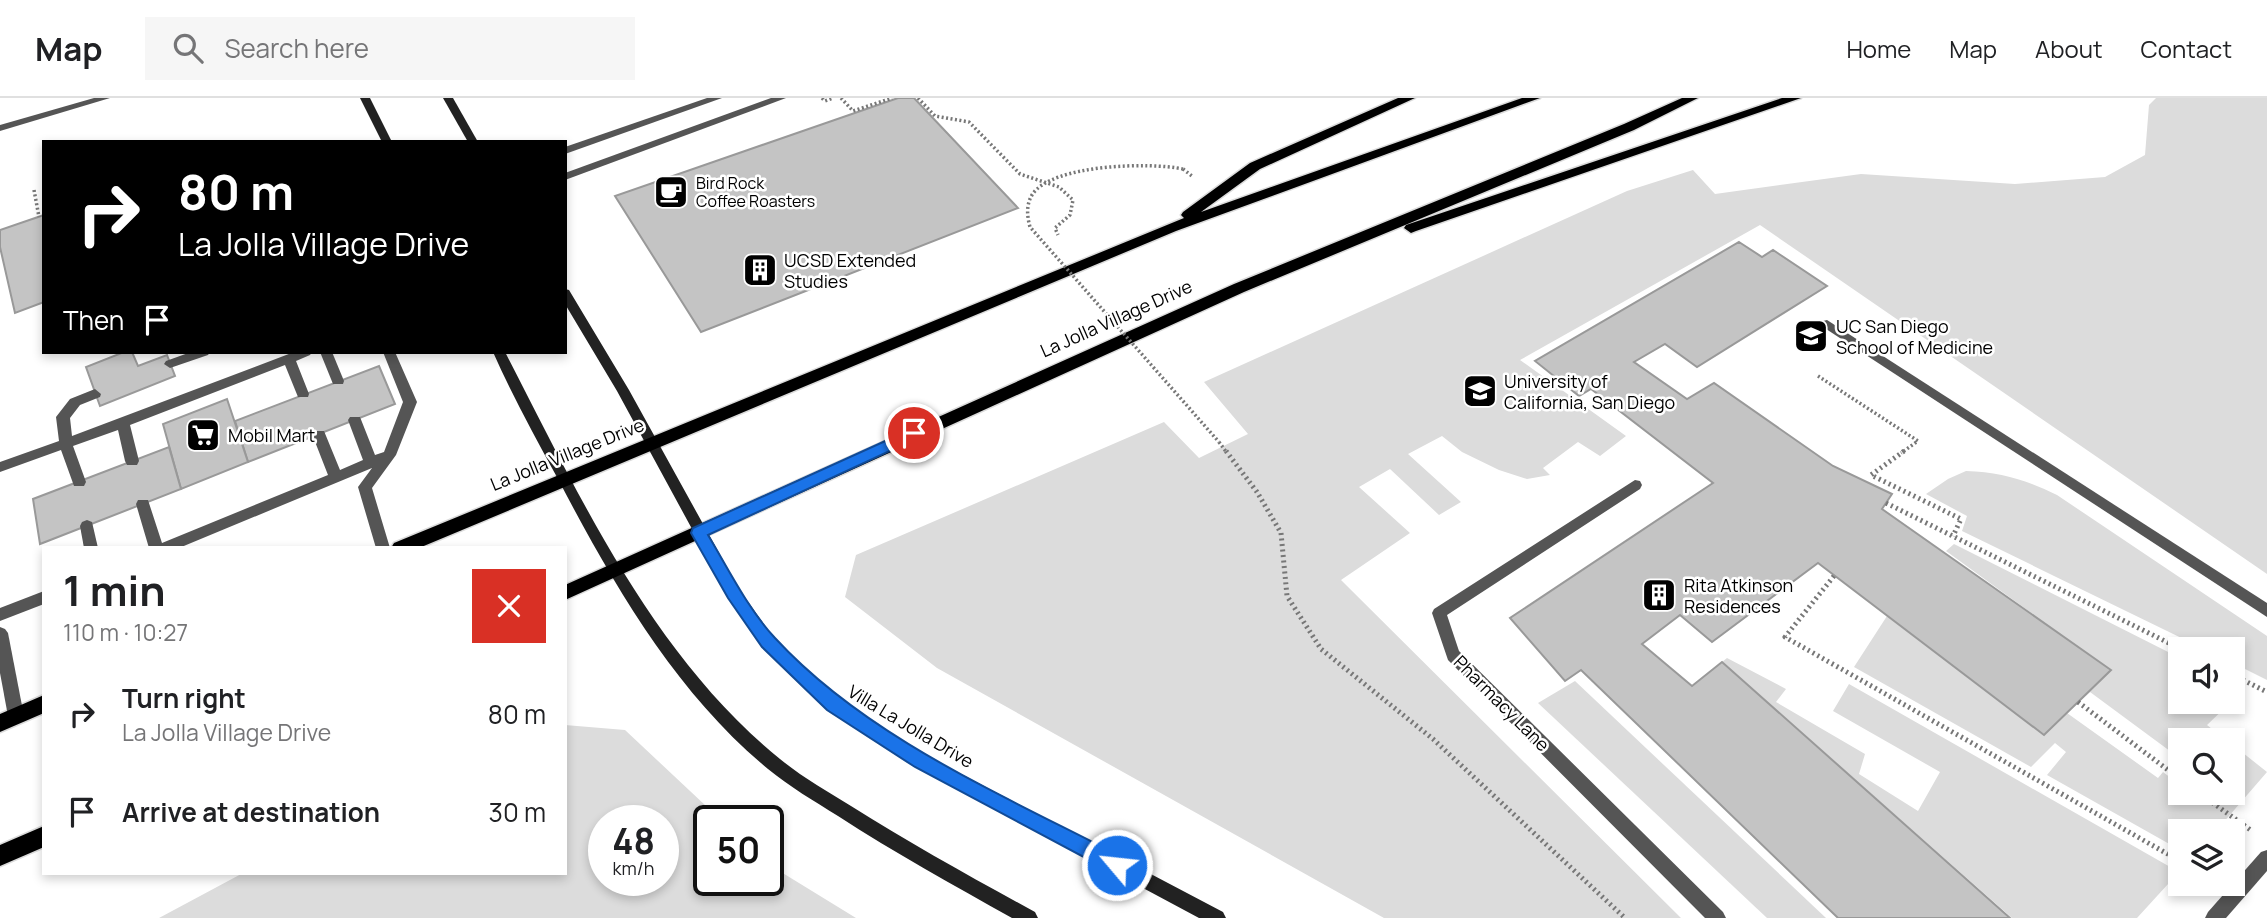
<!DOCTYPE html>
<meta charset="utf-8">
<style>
:root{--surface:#fff;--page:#f6f6f6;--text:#202124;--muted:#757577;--line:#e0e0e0}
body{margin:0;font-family:Manrope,sans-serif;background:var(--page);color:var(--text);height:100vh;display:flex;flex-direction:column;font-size:26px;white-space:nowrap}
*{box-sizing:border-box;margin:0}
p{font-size:23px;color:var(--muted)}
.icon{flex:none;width:38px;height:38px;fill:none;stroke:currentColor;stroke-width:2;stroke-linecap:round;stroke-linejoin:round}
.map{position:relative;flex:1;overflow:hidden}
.panel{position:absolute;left:42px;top:448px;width:525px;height:329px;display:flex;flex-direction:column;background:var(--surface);border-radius:0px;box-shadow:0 4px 10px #0003}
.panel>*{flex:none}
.hud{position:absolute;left:42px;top:42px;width:525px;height:214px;border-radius:0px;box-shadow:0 4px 10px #0003;background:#000;color:#fff;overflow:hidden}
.tools{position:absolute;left:2168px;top:539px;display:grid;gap:14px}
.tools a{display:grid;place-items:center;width:77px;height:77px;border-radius:0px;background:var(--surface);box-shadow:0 4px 10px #0003;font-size:35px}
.speed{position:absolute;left:588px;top:707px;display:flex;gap:14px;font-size:35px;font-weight:700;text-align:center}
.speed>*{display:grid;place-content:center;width:91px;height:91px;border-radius:50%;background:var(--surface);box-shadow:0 4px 10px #0003;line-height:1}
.speed small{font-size:18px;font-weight:400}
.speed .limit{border:4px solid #111;border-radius:10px;background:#fff;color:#111}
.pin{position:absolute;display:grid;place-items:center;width:60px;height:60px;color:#fff;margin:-30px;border:4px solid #fff;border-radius:50%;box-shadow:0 2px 7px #0007}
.me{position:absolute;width:77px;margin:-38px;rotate:298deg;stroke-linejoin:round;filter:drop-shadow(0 0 5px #0008)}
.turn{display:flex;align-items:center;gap:24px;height:147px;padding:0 21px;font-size:32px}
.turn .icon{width:91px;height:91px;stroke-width:2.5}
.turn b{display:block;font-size:49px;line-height:60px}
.then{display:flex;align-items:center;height:66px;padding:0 21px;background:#0003;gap:14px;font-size:26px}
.round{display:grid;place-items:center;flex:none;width:74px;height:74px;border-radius:0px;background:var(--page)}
.head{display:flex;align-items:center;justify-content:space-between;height:119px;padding:0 21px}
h1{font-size:42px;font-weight:700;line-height:52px}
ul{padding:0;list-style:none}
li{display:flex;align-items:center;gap:21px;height:98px;padding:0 21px}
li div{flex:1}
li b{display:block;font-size:26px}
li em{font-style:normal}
header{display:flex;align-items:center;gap:42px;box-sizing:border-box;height:98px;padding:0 35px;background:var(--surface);border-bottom:2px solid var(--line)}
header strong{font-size:33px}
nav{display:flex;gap:38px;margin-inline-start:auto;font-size:24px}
.search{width:490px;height:63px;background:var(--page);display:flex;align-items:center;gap:18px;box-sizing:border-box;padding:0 24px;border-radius:0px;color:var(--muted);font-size:26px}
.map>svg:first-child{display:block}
.green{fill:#dcdcdc;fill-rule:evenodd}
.building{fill:#c4c4c4;stroke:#999;stroke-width:2}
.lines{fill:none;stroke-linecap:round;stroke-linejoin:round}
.primary-casing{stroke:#dbdbdb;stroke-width:3}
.path-far1{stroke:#777;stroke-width:3.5;stroke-dasharray:2 2.5;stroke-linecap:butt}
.path{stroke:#777;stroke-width:5;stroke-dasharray:2 3.5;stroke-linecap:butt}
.service{fill:#555;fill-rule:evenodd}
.minor{fill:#555;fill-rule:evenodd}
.secondary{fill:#222;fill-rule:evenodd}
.primary{fill:#000;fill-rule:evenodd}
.path-bridge{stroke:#777;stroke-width:3.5;stroke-dasharray:2 2.5;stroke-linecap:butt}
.route{fill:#1a73e8;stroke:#114b97;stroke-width:2}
.labels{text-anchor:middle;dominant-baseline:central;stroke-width:5;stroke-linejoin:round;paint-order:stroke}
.far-poi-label{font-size:16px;fill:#000;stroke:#fff;text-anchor:start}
.poi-label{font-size:18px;fill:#000;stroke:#fff;text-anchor:start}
.street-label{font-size:18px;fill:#000;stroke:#fff}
</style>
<header>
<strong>Map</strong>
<div class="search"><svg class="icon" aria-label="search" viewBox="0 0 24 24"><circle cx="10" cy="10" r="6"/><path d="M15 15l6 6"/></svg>Search here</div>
<nav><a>Home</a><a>Map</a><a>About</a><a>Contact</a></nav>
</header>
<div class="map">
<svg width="2267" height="820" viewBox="0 0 2267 820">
<rect width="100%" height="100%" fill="#fff"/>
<g class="green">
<polygon points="2156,0 2267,0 2267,476 1760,127 1520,262 1626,338 1600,358 1578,344 1543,370 1550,377 1527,381 1499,372 1462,354 1442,338 1408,356 1461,404 1439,417 1390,371 1359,389 1410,435 1341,482 1681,820 1384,820 937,570 845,499 856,457 1164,324 1199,360 1248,336 1204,284 1627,93 1693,72 1715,96 1861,76 2015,86 2105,79 2145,57 2149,7"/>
<path d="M 1966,373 C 2001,374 2026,382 2057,397 L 2267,538 L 2267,582 L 2233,565 L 2233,551 L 2204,551 L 1962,433 L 1967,418 L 1926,396 L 1948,381 Z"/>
<polygon points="1954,446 2180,560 2180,604 2231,604 2207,627 2226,642 2180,642 2180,670 2173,664 2178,659 2090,594 2067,615 2158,680 2163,674 2180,687 2180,695 2192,695 2208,707 2217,698 2213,695 2233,695 2233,647 2267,674 2216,733 2180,733 2180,752 2047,677 2066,654 2055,645 2031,669 1854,569 1887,518 1948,564 1986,532 1937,450 2038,520 1946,453"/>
<polygon points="1727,560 1786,591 1776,604 1865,656 1859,676 1918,713 1940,674 1833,613 1849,586 2179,774 2137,820 2012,820 1722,564"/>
<polygon points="1575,583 1826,820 1767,820 1538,605"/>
<path d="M 565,627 L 625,632 L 722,723 L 709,723 L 709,782 L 768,782 L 768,766 L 856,820 L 159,820 L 243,775 L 565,775 ZM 604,723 L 663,723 L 663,782 L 604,782 Z"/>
</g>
<g class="building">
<polygon points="898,0 914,0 1018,110 701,234 615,98"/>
<polygon points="44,117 44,204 15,215 0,149 0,132"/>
<polygon points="1739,144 1762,159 1773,152 1827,188 1697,269 1665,246 1634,264 1687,301 1714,285 1833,368 1892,396 1882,411 2111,572 2044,637 1818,465 1712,544 1680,517 1642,546 1692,588 1722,564 2010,820 1838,820 1581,572 1565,583 1510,520 1713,385 1591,291 1579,298 1535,263"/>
<polygon points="124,254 132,254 138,268 167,257 175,278 100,308 86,269"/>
<polygon points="379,268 395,306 248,364 235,323"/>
<polygon points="227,301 248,364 181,391 163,326"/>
<polygon points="169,349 181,391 40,446 33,401"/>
</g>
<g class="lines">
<g class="primary-casing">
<g id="primary">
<polygon points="1398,0 1415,0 1260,71 1201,114 1522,0 1540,0 1176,133 419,450 391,450 394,445 1184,120 1181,117 1183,114 1250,65"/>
<polygon points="1682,0 1698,0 1634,32 1244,194 565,502 565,487 1234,186 1624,26"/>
<polygon points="1782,0 1801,0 1416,133 1411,135 1404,130 1406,127"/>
<polygon points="44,597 44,615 0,634 0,616"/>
<polygon points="44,728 44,749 0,768 0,747"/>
</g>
</g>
<g class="path-far1">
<polyline points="822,0 825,3 833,0"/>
<polyline points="841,0 853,13 892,0"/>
<polyline points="918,0 935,18 969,24 1020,76 1059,89 1073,102 1070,117 1055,130 1058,137"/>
<polyline points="1183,71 1192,78"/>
<polyline points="34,92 39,119"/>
<polyline points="1818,278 1918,343 1901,355"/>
<polyline points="1219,344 1227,355"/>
</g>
<g class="path">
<polyline points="1226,353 1257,394 1281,435 1287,498 1321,551 1433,641 1625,820"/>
<polyline points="1904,353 1871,377 1961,421 1953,438"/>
<polyline points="1886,405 2181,551"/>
<polyline points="1834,478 1785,539 2180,763"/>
<polyline points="2233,577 2267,594"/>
<polyline points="2078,604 2180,681"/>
<polyline points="2199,695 2252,733"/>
</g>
<g class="service">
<polygon points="707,0 722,0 565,56 565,49"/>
<polygon points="771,0 786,0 565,82 565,75"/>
<polygon points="1827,222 2267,505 2267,519 1823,229 1821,226 1823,223"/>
<polygon points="191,254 210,254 208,257 170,270 164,266 166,263"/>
<polygon points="294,254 312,254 310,257 296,263 309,296 308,299 298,299 285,267 130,327 139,363 137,367 127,367 125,363 118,332 73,348 86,384 84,388 74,388 61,352 0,374 0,364 59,343 56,319 70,301 95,291 101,296 100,299 80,307 70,320 72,338"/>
<polygon points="320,254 332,254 344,283 343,286 333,286"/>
<polygon points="383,254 395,254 417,304 396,357 372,390 390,450 376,450 358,389 372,370 179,450 149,450 136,406 138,402 148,402 162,445 328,377 312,336 314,333 324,333 340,372 363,362 348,322 350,319 360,319 375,357 384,354 403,304"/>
<polygon points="87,422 92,424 98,450 84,450 80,428 82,424"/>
<polygon points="44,493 44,506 0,523 0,510"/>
<polygon points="0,529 5,531 8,535 24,618 22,623 16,625 10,623 8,618 0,575"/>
</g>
<g class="minor">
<polygon points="94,0 110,0 0,33 0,27"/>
<polygon points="1635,382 1640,383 1642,387 1640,391 1447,517 1459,553 1723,814 1726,820 1705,820 1448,562 1432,515 1434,511"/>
<polygon points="2267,752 2267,773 2226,820 2205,820 2208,814 2261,754"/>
</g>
<g class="secondary">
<polygon points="360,0 370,0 392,44 382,44"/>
<polygon points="443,0 453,0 478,44 468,44"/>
<polygon points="565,191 569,192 629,292 739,491 773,539 839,602 927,658 1223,814 1226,820 1199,820 915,668 827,612 763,549 729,499 617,293 565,206"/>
<path d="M 493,254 L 505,254 C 579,397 652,557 780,661 C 802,679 827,693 851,708 C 911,746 973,780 1035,814 L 1038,820 L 1012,820 C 953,787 895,755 838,718 C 814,703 790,689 768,671 C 675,594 613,486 558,381 C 535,339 512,297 493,254 Z"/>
</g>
<use href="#primary" class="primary"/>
<path class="path-bridge" d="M 1183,71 C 1151,64 1051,66 1032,97 C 1026,107 1027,118 1030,129 L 1219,344"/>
</g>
<path class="route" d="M 914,330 L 922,335 L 920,339 L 708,437 C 729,472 748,511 775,540 C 867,640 1005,698 1124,760 L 1126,767 L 1124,773 L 1117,776 L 1110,773 L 915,669 L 827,612 L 762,549 L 728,500 L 691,435 L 693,430 Z"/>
<defs>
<g id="cafe-square" transform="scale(1.75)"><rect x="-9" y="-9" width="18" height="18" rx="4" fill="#000" stroke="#fff"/><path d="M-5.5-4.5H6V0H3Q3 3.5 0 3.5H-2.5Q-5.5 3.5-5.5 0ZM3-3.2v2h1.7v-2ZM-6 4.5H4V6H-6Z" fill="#fff"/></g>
<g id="building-square" transform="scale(1.75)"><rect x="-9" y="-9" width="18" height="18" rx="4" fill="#000" stroke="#fff"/><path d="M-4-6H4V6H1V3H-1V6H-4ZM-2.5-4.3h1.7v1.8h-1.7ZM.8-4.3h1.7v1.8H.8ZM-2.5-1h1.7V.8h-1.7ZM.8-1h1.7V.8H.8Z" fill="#fff"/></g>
<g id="university-square" transform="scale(1.75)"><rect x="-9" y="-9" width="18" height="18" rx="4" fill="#000" stroke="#fff"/><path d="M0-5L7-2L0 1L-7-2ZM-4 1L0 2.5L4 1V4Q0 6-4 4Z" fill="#fff"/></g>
<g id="supermarket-square" transform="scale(1.75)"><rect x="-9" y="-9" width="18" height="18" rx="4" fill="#000" stroke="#fff"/><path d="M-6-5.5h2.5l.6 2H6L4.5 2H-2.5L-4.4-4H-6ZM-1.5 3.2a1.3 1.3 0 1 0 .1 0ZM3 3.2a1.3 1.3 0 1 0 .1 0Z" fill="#fff"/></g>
</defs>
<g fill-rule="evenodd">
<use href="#cafe-square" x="671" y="94"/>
<use href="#building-square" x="760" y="172"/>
<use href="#university-square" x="1811" y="238"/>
<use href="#university-square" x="1480" y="293"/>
<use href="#supermarket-square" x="203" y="337"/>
<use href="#building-square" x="1659" y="497"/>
</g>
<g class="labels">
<g class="far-poi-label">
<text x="696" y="85">Bird Rock<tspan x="696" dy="18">Coffee Roasters</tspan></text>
</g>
<g class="poi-label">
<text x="784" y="162">UCSD Extended<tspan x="784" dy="21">Studies</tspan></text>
<text x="1836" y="228">UC San Diego<tspan x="1836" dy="21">School of Medicine</tspan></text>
<text x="1504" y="283">University of<tspan x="1504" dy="21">California, San Diego</tspan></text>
<text x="228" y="337">Mobil Mart</text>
<text x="1684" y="487">Rita Atkinson<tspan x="1684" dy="21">Residences</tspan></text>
</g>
<g class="street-label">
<text transform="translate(1116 220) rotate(-24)">La Jolla Village Drive</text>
<text transform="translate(567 356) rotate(-22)">La Jolla Village Drive</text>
<text transform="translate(1502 605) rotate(45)">Pharmacy Lane</text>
<text transform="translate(911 628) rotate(31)">Villa La Jolla Drive</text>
</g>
</g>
</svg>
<div class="tools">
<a><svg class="icon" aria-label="sound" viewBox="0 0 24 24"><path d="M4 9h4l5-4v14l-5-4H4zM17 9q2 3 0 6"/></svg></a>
<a><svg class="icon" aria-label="search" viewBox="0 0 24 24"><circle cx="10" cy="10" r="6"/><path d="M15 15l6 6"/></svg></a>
<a><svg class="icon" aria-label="layers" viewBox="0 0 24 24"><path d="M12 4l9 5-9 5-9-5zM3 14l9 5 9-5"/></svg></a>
</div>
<div class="speed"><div>48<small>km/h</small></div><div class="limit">50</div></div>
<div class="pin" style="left:914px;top:335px;background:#d93025"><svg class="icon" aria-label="arrive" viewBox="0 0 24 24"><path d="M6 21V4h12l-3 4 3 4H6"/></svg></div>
<svg class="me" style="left:1117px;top:767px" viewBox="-20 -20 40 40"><circle r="17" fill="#1a73e8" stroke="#fff" stroke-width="3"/><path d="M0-11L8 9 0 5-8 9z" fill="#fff"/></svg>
<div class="hud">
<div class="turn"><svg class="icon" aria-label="right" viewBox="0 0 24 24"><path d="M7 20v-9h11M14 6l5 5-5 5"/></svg><div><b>80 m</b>La Jolla Village Drive</div></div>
<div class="then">Then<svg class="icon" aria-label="arrive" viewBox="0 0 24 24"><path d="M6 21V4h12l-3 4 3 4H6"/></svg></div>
</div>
<section class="panel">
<div class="head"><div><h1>1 min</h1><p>110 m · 10:27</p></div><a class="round" style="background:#d93025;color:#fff"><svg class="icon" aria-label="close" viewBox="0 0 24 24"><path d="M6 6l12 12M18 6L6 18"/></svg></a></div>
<ul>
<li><svg class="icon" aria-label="right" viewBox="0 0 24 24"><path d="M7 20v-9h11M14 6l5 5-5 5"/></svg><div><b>Turn right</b><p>La Jolla Village Drive</p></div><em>80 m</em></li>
<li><svg class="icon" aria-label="arrive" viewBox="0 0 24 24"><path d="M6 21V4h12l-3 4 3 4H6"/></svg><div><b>Arrive at destination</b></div><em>30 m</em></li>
</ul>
</section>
</div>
